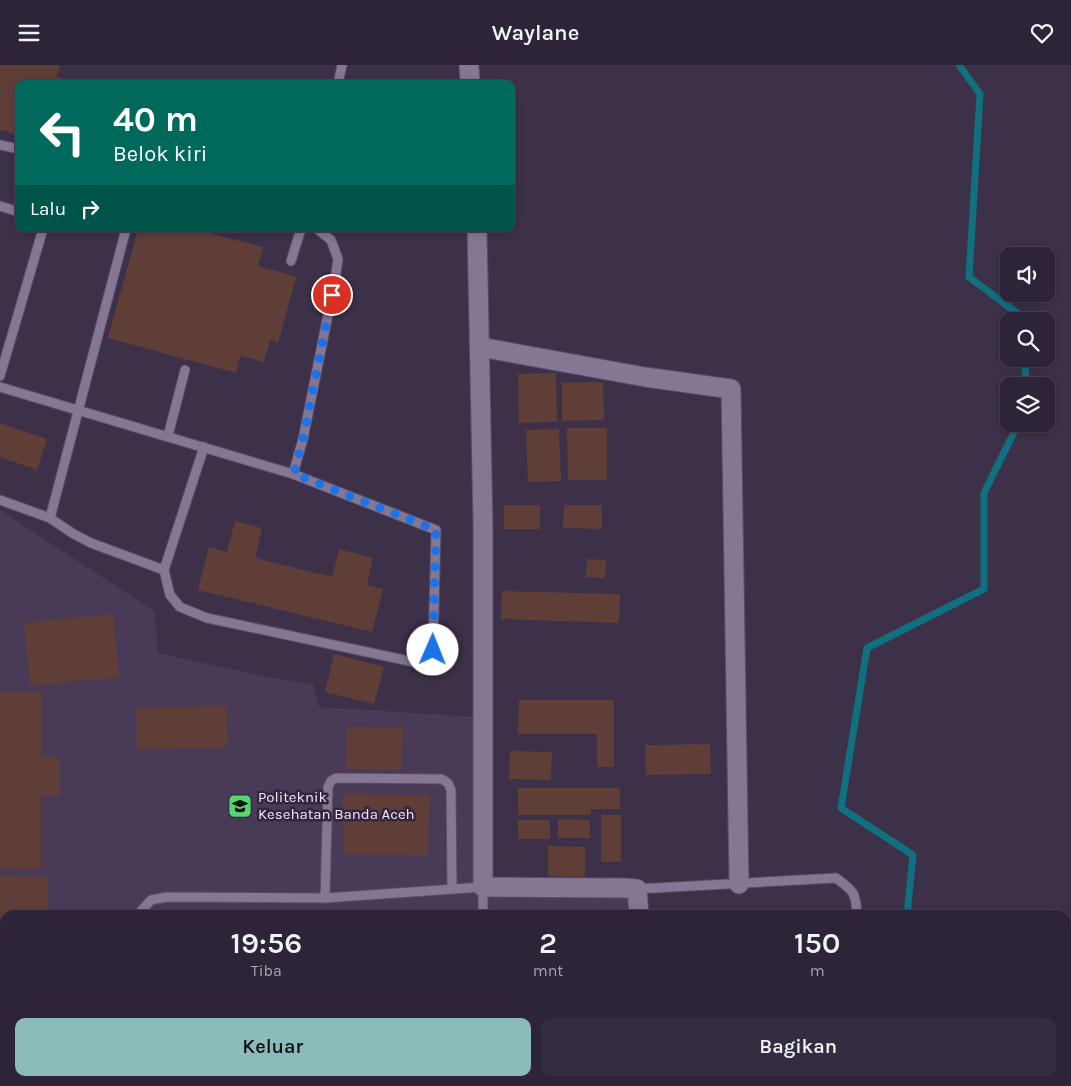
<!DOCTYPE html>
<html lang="id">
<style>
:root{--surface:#2e2437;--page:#362c3f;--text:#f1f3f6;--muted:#a7a4ad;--line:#494152;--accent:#8bbbb9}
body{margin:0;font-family:Karla,sans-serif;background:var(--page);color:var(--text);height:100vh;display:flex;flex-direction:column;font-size:19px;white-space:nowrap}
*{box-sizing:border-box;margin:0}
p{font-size:16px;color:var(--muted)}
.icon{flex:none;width:28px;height:28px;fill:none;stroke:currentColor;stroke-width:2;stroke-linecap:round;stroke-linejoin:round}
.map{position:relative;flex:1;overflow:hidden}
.side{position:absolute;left:0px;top:845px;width:1071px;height:176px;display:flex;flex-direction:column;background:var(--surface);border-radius:15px 15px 0 0;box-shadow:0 2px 8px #0003,0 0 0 1px var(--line)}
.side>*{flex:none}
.hud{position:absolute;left:15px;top:15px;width:500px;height:152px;border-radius:10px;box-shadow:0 2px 8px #0003,0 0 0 1px var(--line);background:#00695c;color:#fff;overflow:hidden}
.buttons{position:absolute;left:1000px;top:182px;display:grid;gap:10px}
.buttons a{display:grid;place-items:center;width:55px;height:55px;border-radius:10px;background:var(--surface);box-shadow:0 2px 8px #0003,0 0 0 1px var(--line);font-size:25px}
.pin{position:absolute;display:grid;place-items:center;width:42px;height:42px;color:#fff;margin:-21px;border:2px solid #fff;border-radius:50%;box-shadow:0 1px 5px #0007}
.me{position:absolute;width:55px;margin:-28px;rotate:1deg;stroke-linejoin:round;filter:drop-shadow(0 0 4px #0008)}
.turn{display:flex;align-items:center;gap:18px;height:105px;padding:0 15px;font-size:22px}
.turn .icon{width:65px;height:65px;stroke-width:2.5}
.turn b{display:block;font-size:35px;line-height:42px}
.then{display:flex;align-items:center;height:48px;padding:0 15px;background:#0003;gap:10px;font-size:19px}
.eta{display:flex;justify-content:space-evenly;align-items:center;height:85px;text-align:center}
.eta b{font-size:30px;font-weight:600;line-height:35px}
.action{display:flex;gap:10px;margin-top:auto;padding:10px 15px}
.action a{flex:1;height:58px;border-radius:10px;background:var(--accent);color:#111;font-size:20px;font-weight:600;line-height:58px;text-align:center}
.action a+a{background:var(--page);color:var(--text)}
header{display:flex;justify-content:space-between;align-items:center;height:65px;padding:0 15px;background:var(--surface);font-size:22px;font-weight:600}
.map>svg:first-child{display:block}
.built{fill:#493a58}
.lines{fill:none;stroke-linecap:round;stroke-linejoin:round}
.stream{stroke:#117080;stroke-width:7}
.building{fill:#5f3e38}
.lane-casing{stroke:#594d63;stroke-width:11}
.street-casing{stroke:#594d63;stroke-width:21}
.lane{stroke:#857693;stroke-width:9}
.street{stroke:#857693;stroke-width:19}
.route{stroke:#1a73e8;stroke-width:9;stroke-dasharray:0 16.2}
.labels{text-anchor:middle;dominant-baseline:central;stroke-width:5;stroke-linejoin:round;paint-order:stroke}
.poi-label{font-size:15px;fill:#f0e8f8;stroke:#33263f;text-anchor:start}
</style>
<header><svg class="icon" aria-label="menu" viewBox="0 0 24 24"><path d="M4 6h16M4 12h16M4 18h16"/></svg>Waylane<svg class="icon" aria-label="heart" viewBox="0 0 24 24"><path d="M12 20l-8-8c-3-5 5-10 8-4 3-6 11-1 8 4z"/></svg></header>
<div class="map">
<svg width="1071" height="1021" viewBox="0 0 1071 1021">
<rect width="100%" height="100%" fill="#3d3049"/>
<polygon class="built" points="0,445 154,546 158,588 267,612 313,619 319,642 479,652 481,831 643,829 643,850 5,850 5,1016 640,1016 640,1021 0,1021"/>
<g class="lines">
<g class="stream">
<polyline points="959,0 980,29 969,212 1024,253 1024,256"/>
<polyline points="1025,294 1026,321"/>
<polyline points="907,850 913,790 841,743 867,583 984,524 984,428 1018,359"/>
<polyline points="987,1016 987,1021"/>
</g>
</g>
<g class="building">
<polygon points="0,0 60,0 57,12 65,14 63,19 19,19 19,54 15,69 0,65"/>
<polygon points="138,164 193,164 263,182 258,201 296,212 278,278 270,275 264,297 240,291 236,308 108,273"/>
<polygon points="556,308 557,357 519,358 518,309"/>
<polygon points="603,317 604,355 562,356 562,318"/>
<polygon points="0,358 47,374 37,405 0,392"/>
<polygon points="567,363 607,363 607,415 568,415"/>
<polygon points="559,364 561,416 528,417 526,365"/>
<rect x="504" y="440" width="36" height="24"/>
<polygon points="564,440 602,440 602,464 563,463"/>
<polygon points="235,456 262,463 255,493 332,512 339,484 373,493 367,520 383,524 372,567 198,525 209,482 227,487"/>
<polygon points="587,494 606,495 605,513 586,512"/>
<polygon points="502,526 620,529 619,558 501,554"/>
<polygon points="113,549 119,612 30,621 24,558"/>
<polygon points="334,589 384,602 374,639 325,627"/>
<polygon points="0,627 42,627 42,692 60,692 60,731 41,731 41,804 0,804"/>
<polygon points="519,635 614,635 614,702 597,702 597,669 518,669"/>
<polygon points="227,641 228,683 137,684 136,642"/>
<polygon points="347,662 403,663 402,705 346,704"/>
<polygon points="710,679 711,709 646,710 645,680"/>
<polygon points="510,686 552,687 551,715 509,714"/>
<polygon points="518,723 620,723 620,744 591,744 591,750 518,750"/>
<polygon points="343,729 429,730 428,790 343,789"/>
<rect x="601" y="750" width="20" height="47"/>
<polygon points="558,754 590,755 590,773 558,773"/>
<rect x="518" y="755" width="32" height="19"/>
<polygon points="548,781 585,782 585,812 548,811"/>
<polygon points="0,811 48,812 48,850 5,850 5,973 0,973"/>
<polygon points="201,1016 240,1018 240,1021 185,1021 185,1018 201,1018"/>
<rect x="252" y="1016" width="113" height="5"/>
<polygon points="596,1016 627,1016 626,1021 596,1021"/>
</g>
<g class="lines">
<g class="lane-casing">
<g id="lane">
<polyline points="338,19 342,0"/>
<polyline points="0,80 19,84"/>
<polyline points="0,141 19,147"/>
<polyline points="291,196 301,164"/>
<polyline points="0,311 43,164"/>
<polyline points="0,322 293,409 436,465 433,585 425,594 414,597 207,553 180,542 170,530 164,505"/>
<polyline points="168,371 185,305"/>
<polyline points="293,409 303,374 335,215 338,194 331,175 317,164"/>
<polyline points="0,435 50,453 126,164"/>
<polyline points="50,453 72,468 91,478 164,505 204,382"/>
<path d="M 637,824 L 836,813 C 854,826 856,828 857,850"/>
<polyline points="325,833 328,722 331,716 336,713 442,714 448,718 451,725 452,824"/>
<polyline points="141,850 141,846 151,835 167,832 325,833 483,822 483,850"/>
<polyline points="0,990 5,989"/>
<polyline points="861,1016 861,1021"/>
<polyline points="53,1021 53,1016"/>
<polyline points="146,1021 147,1016"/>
</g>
</g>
<g class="street-casing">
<g id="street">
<polyline points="469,0 470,19"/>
<polyline points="477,164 483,460 483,822 624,823 637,824 639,850"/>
<polyline points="480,282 645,312 731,324 739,819"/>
<polyline points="642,1016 642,1021"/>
</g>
</g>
<use href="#lane" class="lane"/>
<use href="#street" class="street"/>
</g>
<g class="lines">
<polyline class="route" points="332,230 303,374 294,409 436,465 433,585"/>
</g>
<defs>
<g id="university-square" transform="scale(1.25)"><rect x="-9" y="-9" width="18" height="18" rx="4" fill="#54d672" stroke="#33263f"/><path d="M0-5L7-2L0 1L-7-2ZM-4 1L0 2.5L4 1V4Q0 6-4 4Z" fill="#111"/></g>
</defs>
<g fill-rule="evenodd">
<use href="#university-square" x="240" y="741"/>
</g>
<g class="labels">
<g class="poi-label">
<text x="258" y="732">Politeknik<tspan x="258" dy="17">Kesehatan Banda Aceh</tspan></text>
</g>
</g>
</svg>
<div class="buttons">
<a><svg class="icon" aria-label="sound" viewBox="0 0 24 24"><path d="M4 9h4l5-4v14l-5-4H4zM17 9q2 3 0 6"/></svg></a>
<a><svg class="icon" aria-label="search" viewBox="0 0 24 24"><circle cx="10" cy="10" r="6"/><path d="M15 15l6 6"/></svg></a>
<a><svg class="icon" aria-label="layers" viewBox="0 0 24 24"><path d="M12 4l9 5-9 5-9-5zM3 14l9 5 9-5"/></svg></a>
</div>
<div class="pin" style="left:332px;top:230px;background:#d93025"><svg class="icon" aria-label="arrive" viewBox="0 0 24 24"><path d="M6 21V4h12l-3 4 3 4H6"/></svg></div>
<svg class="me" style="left:433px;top:585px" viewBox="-20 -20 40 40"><circle r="19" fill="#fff"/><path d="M0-13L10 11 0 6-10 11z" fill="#1a73e8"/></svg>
<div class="hud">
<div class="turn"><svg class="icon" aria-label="left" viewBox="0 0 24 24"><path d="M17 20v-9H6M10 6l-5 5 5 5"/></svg><div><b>40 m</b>Belok kiri</div></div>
<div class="then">Lalu<svg class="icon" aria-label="right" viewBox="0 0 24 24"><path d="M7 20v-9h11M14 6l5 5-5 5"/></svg></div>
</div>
<section class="side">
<div class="eta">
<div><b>19:56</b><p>Tiba</p></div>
<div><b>2</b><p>mnt</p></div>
<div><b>150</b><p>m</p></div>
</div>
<div class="action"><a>Keluar</a><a>Bagikan</a></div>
</section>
</div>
